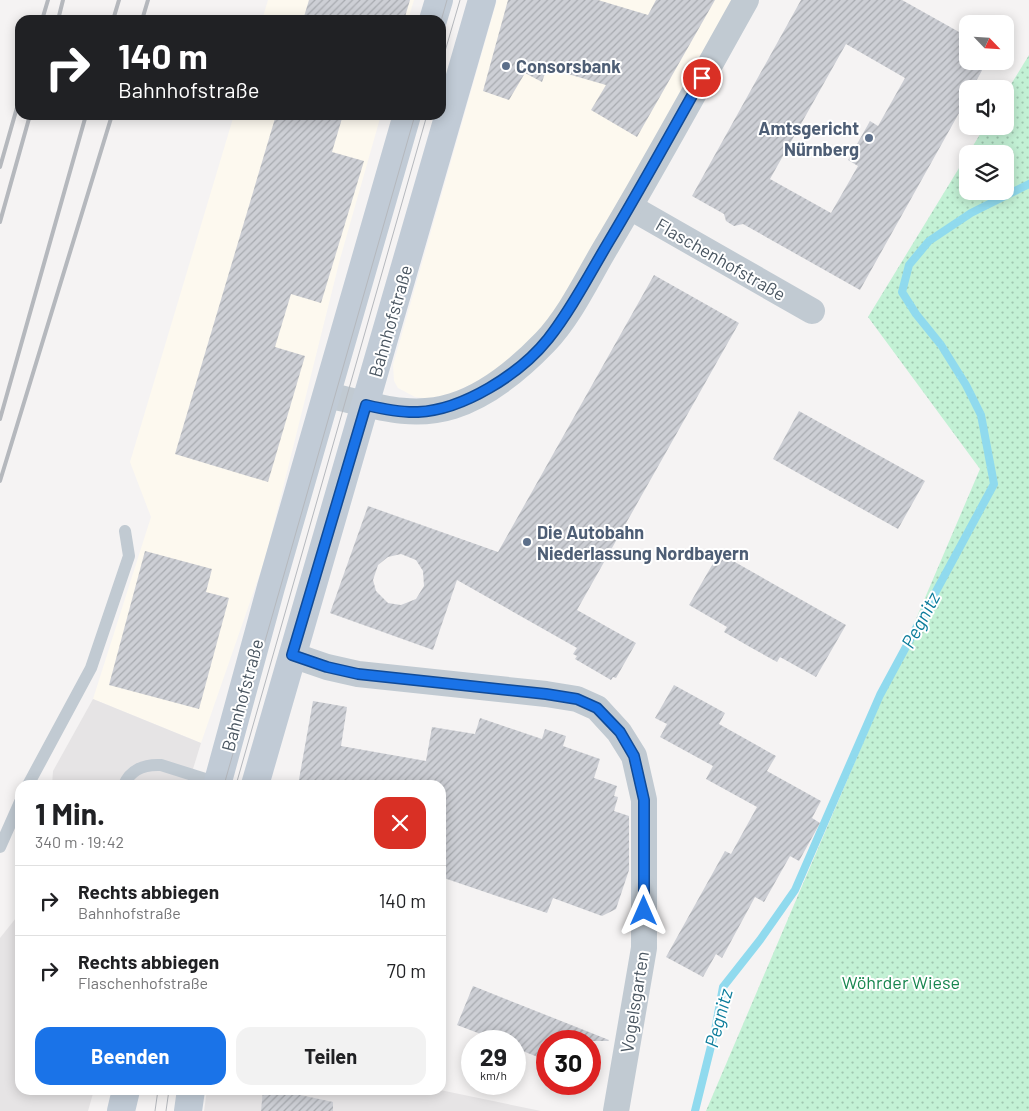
<!DOCTYPE html>
<html lang="de">
<meta charset="utf-8">
<style>
:root{--surface:#fff;--page:#f2f2f2;--text:#202124;--muted:#757577;--line:#e0e0e0;--accent:#1a73e8}
body{margin:0;font-family:Barlow,sans-serif;background:var(--page);color:var(--text);height:100vh;display:flex;flex-direction:column;font-size:19px;white-space:nowrap}
*{box-sizing:border-box;margin:0}
p{font-size:16px;color:var(--muted)}
.icon{flex:none;width:28px;height:28px;fill:none;stroke:currentColor;stroke-width:2;stroke-linecap:round;stroke-linejoin:round}
.map{position:relative;flex:1;overflow:hidden}
.sheet{position:absolute;left:15px;top:780px;width:431px;height:315px;display:flex;flex-direction:column;background:var(--surface);border-radius:15px;box-shadow:0 2px 12px #0003}
.sheet>*{flex:none}
.hud{position:absolute;left:15px;top:15px;width:431px;height:105px;border-radius:15px;box-shadow:0 2px 12px #0003;background:#202124;color:#fff;overflow:hidden}
.needle{width:32px;rotate:115deg}
.tools{position:absolute;left:959px;top:15px;display:grid;gap:10px}
.tools a{display:grid;place-items:center;width:55px;height:55px;border-radius:10px;background:var(--surface);box-shadow:0 2px 12px #0003;font-size:25px}
.speed{position:absolute;left:461px;top:1030px;display:flex;gap:10px;font-size:25px;font-weight:700;text-align:center}
.speed>*{display:grid;place-content:center;width:65px;height:65px;border-radius:50%;background:var(--surface);box-shadow:0 2px 12px #0003;line-height:1}
.speed small{font-size:12px;font-weight:400}
.speed .limit{border:8px solid #d22;background:#fff;color:#111}
.pin{position:absolute;display:grid;place-items:center;width:42px;height:42px;color:#fff;margin:-21px;border:2px solid #fff;border-radius:50%;box-shadow:0 1px 5px #0007}
.me{position:absolute;width:55px;margin:-28px;rotate:0deg;stroke-linejoin:round;filter:drop-shadow(0 0 4px #0008)}
.turn{display:flex;align-items:center;gap:18px;height:105px;padding:0 20px;font-size:22px}
.turn .icon{width:65px;height:65px;stroke-width:2.5}
.turn b{display:block;font-size:35px;line-height:42px}
.round{display:grid;place-items:center;flex:none;width:52px;height:52px;border-radius:15px;background:var(--page)}
.summary{display:flex;align-items:center;justify-content:space-between;height:85px;padding:0 20px}
h1{font-size:30px;font-weight:700;line-height:38px}
.button{display:flex;gap:10px;margin-top:auto;padding:10px 20px}
.button a{flex:1;height:58px;border-radius:15px;background:var(--accent);color:#fff;font-size:20px;font-weight:700;line-height:58px;text-align:center}
.button a+a{background:var(--page);color:var(--text)}
ul{padding:0;list-style:none}
li{display:flex;align-items:center;gap:15px;height:70px;padding:0 20px;border-top:1px solid var(--line)}
li div{flex:1}
li b{display:block;font-size:19px}
li em{font-style:normal}
.map>svg:first-child{display:block}
.commercial{fill:#fdf9ef}
.education{fill:#e6e4e5}
.park{fill:url(#park-dots)}
.lines{fill:none;stroke-linecap:round;stroke-linejoin:round}
.stream{stroke:#90daee;stroke-width:8}
.building{fill:url(#building-hatch);fill-rule:evenodd}
.service{stroke:#c1cad2;stroke-width:12}
.minor{stroke:#c1cad2;stroke-width:26}
.secondary{stroke:#c1cbd6;stroke-width:28}
.tram{stroke:#b5b8bd;stroke-width:1}
.rail{stroke:#b5b8bd;stroke-width:4}
.route-casing{stroke:#114b97;stroke-width:12}
.route{stroke:#1a73e8;stroke-width:9}
.service-dot{fill:#5c6f8a;stroke:#fff;stroke-width:2}
.labels{text-anchor:middle;dominant-baseline:central;stroke-width:4;stroke-linejoin:round;paint-order:stroke}
.service-label{font-size:18px;font-weight:bold;fill:#4e5e75;stroke:#fff;text-anchor:start}
.street-label{font-size:18px;fill:#4a5661;stroke:#fff}
.park-label{font-size:18px;fill:#17864f;stroke:#fff}
.water-label{font-size:19px;font-style:italic;fill:#0c7c9b;stroke:#fff}
</style>
<div class="map">
<svg width="1029" height="1111" viewBox="0 0 1029 1111">
<defs>
<pattern id="park-dots" width="8" height="8" patternUnits="userSpaceOnUse" patternTransform="scale(1.25)"><rect width="8" height="8" fill="#c3f1d5"/><path d="M2 2h.1M6 6h.1" fill="none" stroke="#a0c6b0" stroke-width="1.8" stroke-linecap="round"/></pattern>
<pattern id="building-hatch" width="6" height="6" patternUnits="userSpaceOnUse" patternTransform="scale(1.25)"><rect width="6" height="6" fill="#cdcfd5"/><path d="M-1 1l2-2M0 6l6-6M5 7l2-2" fill="none" stroke="#a8abb0"/></pattern>
</defs>
<rect width="100%" height="100%" fill="#f5f3f3"/>
<g class="commercial">
<polygon points="268,0 414,0 408,20 262,20"/>
<polygon points="497,0 734,0 548,326 504,366 472,384 447,395 432,399 415,397 398,388 394,381 393,365"/>
<polygon points="234,115 381,115 340,259 266,556 201,743 93,699 151,517 130,462"/>
</g>
<g class="education">
<polygon points="93,699 201,743 188,785 52,785 53,771"/>
<polygon points="20,913 20,1090 94,1090 88,1111 0,1111 0,938"/>
<polygon points="207,1090 440,1090 541,1111 204,1111"/>
</g>
<polygon class="park" points="1029,55 1029,1111 706,1111 980,469 868,317 967,155 968,191 1005,191 1005,154 968,154 985,126 1005,126 1005,94"/>
<g class="lines">
<polyline class="stream" points="695,1111 715,1030 723,987 760,940 795,890 880,695 994,484 981,415 966,385 941,345 916,314 902,292 909,265 929,241 971,213 1029,184"/>
</g>
<g class="building">
<polygon points="309,0 410,0 404,20 303,20"/>
<polygon points="508,0 598,0 648,15 656,0 715,0 637,137 591,110 606,85 547,68 542,82 525,73 509,100 483,91"/>
<path d="M 801,0 L 902,0 L 968,37 L 968,61 L 987,61 L 972,89 L 968,89 L 968,97 L 860,290 L 743,224 L 734,226 L 726,221 L 724,214 L 692,196 ZM 846,44 L 905,78 L 878,126 L 870,121 L 848,160 L 858,166 L 831,213 L 770,179 Z"/>
<polygon points="276,115 343,115 332,152 364,161 321,303 291,294 275,347 305,356 268,482 175,454"/>
<path d="M 654,275 L 739,323 L 577,610 L 636,643 L 616,678 L 613,677 L 611,680 L 575,659 L 577,656 L 573,654 L 577,648 L 457,580 L 433,650 L 330,613 L 368,506 L 498,552 ZM 401,554 L 416,560 L 423,571 L 424,586 L 416,599 L 401,605 L 388,603 L 376,591 L 373,580 L 378,565 L 388,557 Z"/>
<polygon points="799,411 925,481 898,529 773,459"/>
<polygon points="145,551 212,569 206,592 229,598 199,709 109,685"/>
<polygon points="719,553 846,625 816,677 780,657 777,662 750,647 724,632 727,627 689,605"/>
<polygon points="674,685 725,713 719,724 776,756 767,771 821,801 812,818 820,823 799,861 790,856 764,902 755,897 722,958 716,954 703,977 666,957 725,851 731,854 757,807 706,779 713,766 660,737 667,724 655,718"/>
<polygon points="313,701 347,707 341,746 426,761 432,727 475,734 480,718 542,739 545,729 566,736 563,746 600,759 594,778 617,786 614,796 618,797 614,811 629,816 629,870 616,909 602,916 553,898 547,913 441,877 441,785 298,785"/>
<polygon points="473,986 609,1040 608,1041 548,1041 548,1061 515,1048 515,1041 499,1041 457,1025"/>
<polygon points="263,1090 277,1090 333,1102 333,1111 261,1111"/>
</g>
<g class="lines">
<g class="service">
<polyline points="28,785 91,668 129,556 125,531"/>
<path d="M 124,785 C 130,770 144,764 161,765 L 218,783"/>
<polyline points="0,847 20,802"/>
</g>
<g class="minor">
<polyline points="630,207 812,311"/>
<path d="M 327,395 C 370,404 409,420 453,406 C 488,395 520,368 545,342 C 570,316 588,277 606,247 C 655,165 700,82 746,0"/>
<polyline points="292,655 327,667 358,674 546,694 577,699 597,708 619,732 634,756 644,800 644,948 616,1111"/>
</g>
<g class="secondary">
<polyline points="433,20 439,0"/>
<polyline points="217,785 271,587 407,115"/>
<polyline points="255,785 482,0"/>
<polyline points="121,1111 126,1090"/>
<polyline points="188,1111 191,1090"/>
</g>
<g class="tram">
<polyline points="441,21 447,0"/>
<polyline points="441,65 460,0"/>
<polyline points="224,785 415,115"/>
<polyline points="236,785 427,115"/>
<polyline points="155,1111 158,1090"/>
<polyline points="166,1111 169,1090"/>
</g>
<g class="rail">
<polyline points="42,20 48,0"/>
<polyline points="58,20 63,0"/>
<polyline points="113,20 119,0"/>
<polyline points="142,20 148,0"/>
<polyline points="0,167 20,97"/>
<polyline points="0,222 30,115"/>
<polyline points="0,419 86,115"/>
<polyline points="0,481 112,115"/>
</g>
</g>
<g class="lines">
<g class="route-casing">
<path id="route" d="M 644,911 L 644,800 L 634,756 L 620,732 L 597,708 L 577,699 L 546,694 L 358,674 L 327,667 L 292,655 L 366,405 C 383,409 401,413 418,412 C 463,410 520,374 548,339 C 571,310 589,275 608,243 C 641,188 671,133 702,78"/>
</g>
<use href="#route" class="route"/>
</g>
<g class="service-dot">
<circle cx="506" cy="66" r="5"/>
<circle cx="869" cy="138" r="5"/>
<circle cx="527" cy="542" r="5"/>
</g>
<g class="labels">
<g class="service-label">
<text x="516" y="66">Consorsbank</text>
<text x="859" y="128" text-anchor="end">Amtsgericht<tspan x="859" dy="21">Nürnberg</tspan></text>
<text x="537" y="532">Die Autobahn<tspan x="537" dy="21">Niederlassung Nordbayern</tspan></text>
</g>
<g class="street-label">
<text transform="translate(721 259) rotate(30)">Flaschenhofstraße</text>
<text transform="translate(390 321) rotate(-74)">Bahnhofstraße</text>
<text transform="translate(242 695) rotate(-75)">Bahnhofstraße</text>
<text transform="translate(634 1002) rotate(-81)">Vogelsgarten</text>
</g>
<g class="park-label">
<text x="901" y="982">Wöhrder Wiese</text>
</g>
<g class="water-label">
<text transform="translate(920 620) rotate(-62)">Pegnitz</text>
<text transform="translate(718 1018) rotate(-75)">Pegnitz</text>
</g>
</g>
</svg>
<div class="tools">
<a><svg class="needle" viewBox="-14 -14 28 28"><path d="M0-13l5 13h-10z" fill="#e53935"/><path d="M0 13l5-13h-10z" fill="#757577"/></svg></a>
<a><svg class="icon" aria-label="sound" viewBox="0 0 24 24"><path d="M4 9h4l5-4v14l-5-4H4zM17 9q2 3 0 6"/></svg></a>
<a><svg class="icon" aria-label="layers" viewBox="0 0 24 24"><path d="M12 4l9 5-9 5-9-5zM3 14l9 5 9-5"/></svg></a>
</div>
<div class="speed"><div>29<small>km/h</small></div><div class="limit">30</div></div>
<div class="pin" style="left:702px;top:78px;background:#d93025"><svg class="icon" aria-label="arrive" viewBox="0 0 24 24"><path d="M6 21V4h12l-3 4 3 4H6"/></svg></div>
<svg class="me" style="left:644px;top:911px" viewBox="-20 -20 40 40"><path d="M0-17L14 15 0 8-14 15z" fill="#1a73e8" stroke="#fff" stroke-width="4"/></svg>
<div class="hud">
<div class="turn"><svg class="icon" aria-label="right" viewBox="0 0 24 24"><path d="M7 20v-9h11M14 6l5 5-5 5"/></svg><div><b>140 m</b>Bahnhofstraße</div></div>
</div>
<section class="sheet">
<div class="summary"><div><h1>1 Min.</h1><p>340 m · 19:42</p></div><a class="round" style="background:#d93025;color:#fff"><svg class="icon" aria-label="close" viewBox="0 0 24 24"><path d="M6 6l12 12M18 6L6 18"/></svg></a></div>
<ul>
<li><svg class="icon" aria-label="right" viewBox="0 0 24 24"><path d="M7 20v-9h11M14 6l5 5-5 5"/></svg><div><b>Rechts abbiegen</b><p>Bahnhofstraße</p></div><em>140 m</em></li>
<li><svg class="icon" aria-label="right" viewBox="0 0 24 24"><path d="M7 20v-9h11M14 6l5 5-5 5"/></svg><div><b>Rechts abbiegen</b><p>Flaschenhofstraße</p></div><em>70 m</em></li>
</ul>
<div class="button"><a>Beenden</a><a>Teilen</a></div>
</section>
</div>
